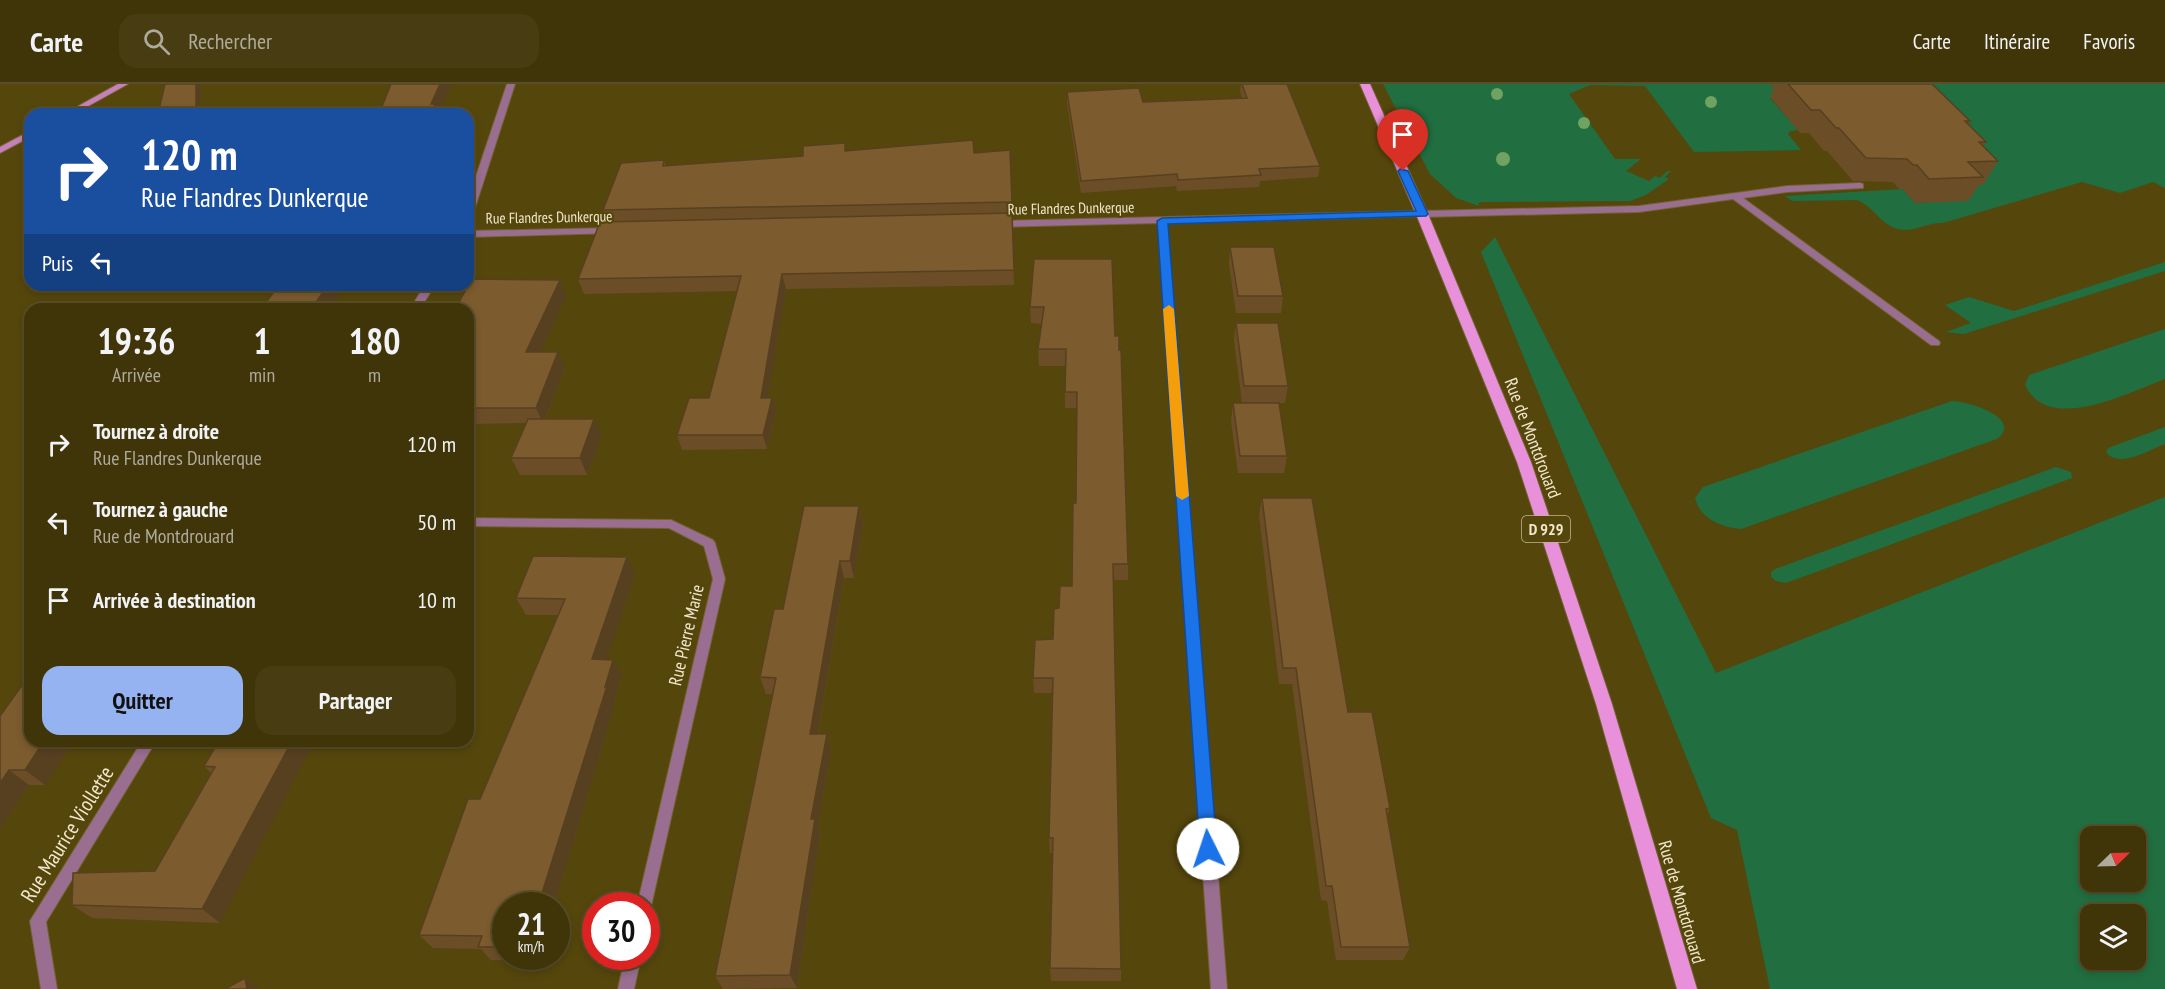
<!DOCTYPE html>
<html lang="fr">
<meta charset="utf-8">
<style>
:root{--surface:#403409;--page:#473c12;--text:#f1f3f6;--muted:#aeaa9c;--line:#594f2a;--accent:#95b2f1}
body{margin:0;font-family:"PT Sans Narrow",sans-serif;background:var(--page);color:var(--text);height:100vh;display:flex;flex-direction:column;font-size:22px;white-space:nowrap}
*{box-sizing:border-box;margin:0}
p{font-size:20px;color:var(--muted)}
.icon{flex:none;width:33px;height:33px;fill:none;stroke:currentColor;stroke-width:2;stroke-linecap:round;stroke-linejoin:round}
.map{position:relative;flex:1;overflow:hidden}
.sheet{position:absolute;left:24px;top:219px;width:450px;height:444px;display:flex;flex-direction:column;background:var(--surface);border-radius:18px;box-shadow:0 3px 9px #0003,0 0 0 2px var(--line)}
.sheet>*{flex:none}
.banner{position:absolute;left:24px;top:24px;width:450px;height:183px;border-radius:18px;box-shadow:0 3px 9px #0003,0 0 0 2px var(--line);background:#1a4fa0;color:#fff;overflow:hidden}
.needle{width:39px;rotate:67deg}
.tools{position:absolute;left:2080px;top:742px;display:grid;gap:12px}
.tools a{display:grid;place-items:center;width:66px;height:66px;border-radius:12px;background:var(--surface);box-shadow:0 3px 9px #0003,0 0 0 2px var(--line);font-size:30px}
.speed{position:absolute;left:492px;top:808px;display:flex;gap:12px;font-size:30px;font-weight:700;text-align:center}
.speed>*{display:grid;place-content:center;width:78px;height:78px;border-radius:50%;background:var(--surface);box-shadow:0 3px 9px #0003,0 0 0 2px var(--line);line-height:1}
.speed small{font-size:15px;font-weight:400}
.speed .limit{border:9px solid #d22;background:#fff;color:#111}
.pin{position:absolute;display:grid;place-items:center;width:51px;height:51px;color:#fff;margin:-62px -26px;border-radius:50% 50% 50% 0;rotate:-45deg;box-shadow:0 0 6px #0007}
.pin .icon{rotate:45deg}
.me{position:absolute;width:66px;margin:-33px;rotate:356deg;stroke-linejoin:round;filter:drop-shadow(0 0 4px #0008)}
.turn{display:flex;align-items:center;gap:21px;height:126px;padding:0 18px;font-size:27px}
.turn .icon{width:78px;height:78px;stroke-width:2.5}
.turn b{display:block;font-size:42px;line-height:51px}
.then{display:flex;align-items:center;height:57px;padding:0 18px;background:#0003;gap:12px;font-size:22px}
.eta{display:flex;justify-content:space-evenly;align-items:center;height:102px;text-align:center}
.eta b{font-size:36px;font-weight:700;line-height:42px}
.button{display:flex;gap:12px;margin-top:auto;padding:12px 18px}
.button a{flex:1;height:69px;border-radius:18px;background:var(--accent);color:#111;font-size:24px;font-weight:700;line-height:69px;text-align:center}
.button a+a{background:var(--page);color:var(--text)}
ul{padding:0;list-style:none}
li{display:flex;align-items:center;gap:18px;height:78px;padding:0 18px}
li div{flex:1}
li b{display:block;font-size:22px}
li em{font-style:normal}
header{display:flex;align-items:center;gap:36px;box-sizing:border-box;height:84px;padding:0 30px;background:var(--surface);border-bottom:2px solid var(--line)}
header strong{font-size:28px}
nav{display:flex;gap:33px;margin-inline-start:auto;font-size:21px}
.search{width:420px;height:54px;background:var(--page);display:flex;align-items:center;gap:15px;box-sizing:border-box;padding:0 21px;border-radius:18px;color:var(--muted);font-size:22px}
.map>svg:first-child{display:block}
.green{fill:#216e40;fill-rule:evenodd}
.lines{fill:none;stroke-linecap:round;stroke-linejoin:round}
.lane-casing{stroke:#71632f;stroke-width:2}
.street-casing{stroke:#71632f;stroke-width:2}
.secondary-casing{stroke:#71632f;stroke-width:2}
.primary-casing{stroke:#71632f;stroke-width:2}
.lane{fill:#996e91;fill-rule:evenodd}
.street{fill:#996e91;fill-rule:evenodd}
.secondary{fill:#c681ba;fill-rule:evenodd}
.primary{fill:#e890d9;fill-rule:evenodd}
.tree{fill:#70a262}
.wall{fill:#6b4e28}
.shaded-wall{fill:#574020}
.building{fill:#7c5b2e;stroke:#574020;stroke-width:1.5}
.route{fill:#1a73e8;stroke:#114b97;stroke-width:1.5}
.slow{fill:#f59e0b}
.labels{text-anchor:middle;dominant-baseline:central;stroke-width:4.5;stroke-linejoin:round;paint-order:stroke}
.far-street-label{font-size:15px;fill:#f1e8cd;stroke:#55460c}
.shield{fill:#55460c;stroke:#c2b793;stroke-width:1.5}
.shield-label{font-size:16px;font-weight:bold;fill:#f1e8cd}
.street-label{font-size:18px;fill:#f1e8cd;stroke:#55460c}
.near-street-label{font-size:21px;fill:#f1e8cd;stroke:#55460c}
</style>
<header>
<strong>Carte</strong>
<div class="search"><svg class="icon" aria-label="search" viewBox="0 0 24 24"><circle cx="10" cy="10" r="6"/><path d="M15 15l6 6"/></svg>Rechercher</div>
<nav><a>Carte</a><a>Itinéraire</a><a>Favoris</a></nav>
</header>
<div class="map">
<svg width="2165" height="905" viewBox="0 0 2165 905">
<rect width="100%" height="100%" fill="#55460c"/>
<g class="green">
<polygon points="1383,0 1770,0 1782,13 1770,14 1798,46 1790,47 1788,50 1801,66 1694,68 1645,2 1590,1 1569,10 1615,75 1641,75 1626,87 1649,97 1655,92 1660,94 1667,87 1671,87 1665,93 1669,95 1646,111 1630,117 1483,118 1478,119 1479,122 1456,114 1430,90"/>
<path d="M 1835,0 L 2165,0 L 2165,104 L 2153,98 L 2120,109 L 2082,98 L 1943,139 C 1927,139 1917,146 1905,146 C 1882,145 1875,123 1857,116 L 1792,117 L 1785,112 L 1903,105 L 1915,119 L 1968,116 Z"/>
<path d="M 1495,153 L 1716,589 L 2165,413 L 2165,905 L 1770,905 L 1737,746 L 1711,734 L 1481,168 ZM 2091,753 L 2136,753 L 2136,798 L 2091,798 ZM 2091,831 L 2136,831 L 2136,876 L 2091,876 Z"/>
<polygon points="2165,178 2165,187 1964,250 1946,248 1971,239 1945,221 1969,213 2014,227"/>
<path d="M 2165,245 L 2165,295 C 2130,308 2048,351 2025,301 L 2029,291 Z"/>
<path d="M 1952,317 C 1967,317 2024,334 1997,355 L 1741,445 C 1721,443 1700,435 1695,414 L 1703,403 Z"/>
<path d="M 2165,343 L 2165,360 C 2149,366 2119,385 2106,368 L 2108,364 Z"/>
<polygon points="2056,383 2071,388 2072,394 1786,499 1776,497 1771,493 1771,488 1775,485"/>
</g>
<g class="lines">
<g class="lane-casing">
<polygon id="lane" points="1860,99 1863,100 1863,104 1787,108 1743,114 1939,257 1940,259 1939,261 1931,261 1733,115 1639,128 1422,133 1417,130 1422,127 1639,122 1787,102"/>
</g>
<g class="street-casing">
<g id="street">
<polygon points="507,0 515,0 473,130 468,133 468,116"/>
<polygon points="1422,127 1425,128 1425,132 1167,139 1227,905 1211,905 1158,139 997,143 992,140 997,137"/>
<polygon points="611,144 614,145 614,149 468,153 468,147"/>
<polygon points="425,201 435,201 420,225 410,225"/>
<polygon points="468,434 671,436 713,456 715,459 725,495 650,827 646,829 646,822 637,822 713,495 704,462 669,444 468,442"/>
<polygon points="142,657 156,657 46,838 57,905 41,905 30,837"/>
<polygon points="625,873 641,873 634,905 618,905"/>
</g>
</g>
<g class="secondary-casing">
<g id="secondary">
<polygon points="118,0 128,0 74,30 64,30"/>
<polygon points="30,47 30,53 0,69 0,63"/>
</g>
</g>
<g class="primary-casing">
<polygon id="primary" points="1360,0 1370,0 1428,130 1531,378 1612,620 1697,905 1677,905 1596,620 1517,378 1416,130"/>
</g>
<use href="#lane" class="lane"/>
<use href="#street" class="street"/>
<use href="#secondary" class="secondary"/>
<use href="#primary" class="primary"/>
</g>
<g class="tree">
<circle cx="1497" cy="10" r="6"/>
<circle cx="1711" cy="18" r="6"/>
<circle cx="1584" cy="39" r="6"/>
<circle cx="1503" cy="75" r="7"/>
</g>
<g class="wall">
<polygon points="1241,0 1287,0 1320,82 1318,93 1260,97 1259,103 1177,107 1176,102 1081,109 1067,19 1067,8 1143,18 1242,14 1240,6"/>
<polygon points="1770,0 1932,0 1970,37 1968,40 1986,58 1983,62 1998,77 1983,101 1979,101 1968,117 1915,119 1903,105 1899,105 1893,98 1853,97 1827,67 1824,67 1809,49 1800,49 1770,13 1774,4"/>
<polygon points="845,59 846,66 974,69 1011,82 1014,201 786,205 767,314 776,328 767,365 682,366 677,351 709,314 737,207 584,210 578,195 607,138 603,126 664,76 666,82 803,72"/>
<polygon points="1230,163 1283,212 1281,229 1236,229 1229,180"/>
<polygon points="1034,175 1115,252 1128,480 1128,496 1113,496 1121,885 1121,897 1051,897 1050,884 1052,769 1050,769 1049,754 1052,609 1034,609 1033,594 1053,555 1059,524 1072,502 1076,419 1077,324 1065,324 1065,282 1039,282 1038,265 1042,240 1031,239 1030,223"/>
<polygon points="560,196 566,212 540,268 565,284 545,335 602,352 587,391 520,391 511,374 526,339 468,340 468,225"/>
<polygon points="1236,239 1288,302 1285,319 1279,319 1287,372 1284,389 1238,389 1231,337 1233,319 1242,319 1234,256"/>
<polygon points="1262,414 1348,628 1390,724 1387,732 1410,863 1403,876 1336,876 1327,817 1321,816 1292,600 1279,600 1259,431"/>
<polygon points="859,422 863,439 854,494 844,494 818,650 827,650 831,666 818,743 820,750 797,904 723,905 715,892 772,610 766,610 760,593 783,525"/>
<polygon points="635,490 606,576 622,592 614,616 615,619 554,822 506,822 506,873 532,873 531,876 491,876 481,865 433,864 419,851 480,715 558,531 526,531 516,514"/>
<polygon points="0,632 45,701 29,701 0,745"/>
<polygon points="219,657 220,839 92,834 72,821 155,787 211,689 204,682"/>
</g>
<g class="shaded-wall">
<rect x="196" y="0" width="5" height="30"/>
<polygon points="440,0 452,0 439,30 430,30 431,20"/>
<polygon points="782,190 786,205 765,328 761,314"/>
<polygon points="560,196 566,212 533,284 526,268"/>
<polygon points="328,201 346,201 330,225 311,225"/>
<polygon points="558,268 565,284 543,339 536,324"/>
<polygon points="772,314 776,328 767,365 763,351"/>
<polygon points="594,335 602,352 587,391 580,374"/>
<polygon points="859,422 863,439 854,494 850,477"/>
<polygon points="627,473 635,490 601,592 592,575"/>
<polygon points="840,477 844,494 815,666 810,650"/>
<polygon points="613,576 622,592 614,616 615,619 554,822 538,822"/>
<polygon points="827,650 831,666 818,743 820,750 797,904 790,891 811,735"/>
<polygon points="44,657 74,657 45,701 25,686"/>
<polygon points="292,657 314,657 220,839 202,825"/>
<polygon points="9,686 29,701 0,745 0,699"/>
<polygon points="245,894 260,905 247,905"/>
</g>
<g class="building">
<polygon points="165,0 196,0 196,30 158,30"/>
<polygon points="391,0 440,0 431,20 435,20 430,30 379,30"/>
<polygon points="1242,0 1287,0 1320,82 1259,85 1261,91 1178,96 1177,90 1081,97 1067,8 1139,4 1143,18 1247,14"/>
<polygon points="1788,0 1932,0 1970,37 1965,37 1986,58 1979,58 1998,77 1968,78 1983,93 1929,95 1917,81 1913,81 1907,75 1866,74 1839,44 1836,44 1820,26 1811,26"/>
<polygon points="973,56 974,69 1010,66 1012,118 603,126 621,79 664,76 663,82 803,72 803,62 845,59 845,67"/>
<polygon points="1012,129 1014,186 782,190 761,314 772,314 763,351 677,351 689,314 709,314 741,192 578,195 600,138"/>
<polygon points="1230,163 1274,163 1283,212 1238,212"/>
<polygon points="1034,175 1112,175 1115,252 1119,252 1119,266 1121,265 1128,480 1113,480 1121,885 1050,884 1053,754 1049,754 1053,594 1033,594 1035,556 1053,555 1054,525 1059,524 1060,502 1072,502 1073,419 1076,419 1077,308 1065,308 1066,265 1038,265 1044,223 1030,223"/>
<polygon points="472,195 560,196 526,268 558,268 536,324 468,324 468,225 455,225"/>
<polygon points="279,201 328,201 311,225 261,225"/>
<polygon points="1236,239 1278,239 1288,302 1244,302"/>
<polygon points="1233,319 1279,319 1287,372 1240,372"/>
<polygon points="528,335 594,335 580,374 511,374"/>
<polygon points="1262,414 1312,414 1348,628 1372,628 1390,724 1386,725 1410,863 1341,863 1332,802 1326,802 1296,584 1283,584"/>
<polygon points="804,422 859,422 850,477 840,477 810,650 827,650 811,735 815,735 790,891 715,892 776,594 760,593 774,525 783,525"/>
<polygon points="533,472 627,473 592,575 613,576 605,603 607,602 538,822 506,822 506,863 478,863 482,852 419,851 468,715 480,715 565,515 516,514"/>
<polygon points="30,590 30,657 44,657 25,686 9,686 0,699 0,632"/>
<polygon points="219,657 292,657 202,825 72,821 73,789 155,787 215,683 204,682"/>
<polygon points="245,894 247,905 225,905"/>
</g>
<polygon class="route" points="1400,85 1408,87 1428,130 1426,132 1168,140 1217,765 1214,771 1208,773 1202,771 1200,765 1157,137 1162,134 1416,127 1398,87"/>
<polygon class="slow" points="1169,221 1174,225 1189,412 1182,416 1176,412 1163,225"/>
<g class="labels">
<g class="far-street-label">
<text transform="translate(1071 124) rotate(-1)">Rue Flandres Dunkerque</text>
<text transform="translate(549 133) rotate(-1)">Rue Flandres Dunkerque</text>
</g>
<rect class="shield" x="1522" y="432" width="48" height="26" rx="4.5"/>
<g class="shield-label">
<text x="1546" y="445">D 929</text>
</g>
<g class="street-label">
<text transform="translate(1533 354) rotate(69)">Rue de Montdrouard</text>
<text transform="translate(686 551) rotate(-77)">Rue Pierre Marie</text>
<text transform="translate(1682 818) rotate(74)">Rue de Montdrouard</text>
</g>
<g class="near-street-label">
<text transform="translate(67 750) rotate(-58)">Rue Maurice Viollette</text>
</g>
</g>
</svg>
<div class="tools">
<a><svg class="needle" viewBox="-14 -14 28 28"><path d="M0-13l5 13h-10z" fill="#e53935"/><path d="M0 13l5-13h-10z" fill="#aeaa9c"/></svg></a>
<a><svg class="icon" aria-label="layers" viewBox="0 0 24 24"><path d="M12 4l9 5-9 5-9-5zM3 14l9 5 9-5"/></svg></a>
</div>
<div class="speed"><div>21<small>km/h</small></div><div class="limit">30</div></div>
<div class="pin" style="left:1403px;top:87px;background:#d93025"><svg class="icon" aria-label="arrive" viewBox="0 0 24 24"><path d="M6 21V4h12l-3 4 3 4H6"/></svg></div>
<svg class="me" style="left:1208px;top:765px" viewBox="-20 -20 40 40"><circle r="19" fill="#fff"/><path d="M0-13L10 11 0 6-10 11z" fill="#1a73e8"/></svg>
<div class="banner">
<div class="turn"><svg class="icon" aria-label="right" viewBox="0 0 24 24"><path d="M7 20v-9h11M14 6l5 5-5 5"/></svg><div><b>120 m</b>Rue Flandres Dunkerque</div></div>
<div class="then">Puis<svg class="icon" aria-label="left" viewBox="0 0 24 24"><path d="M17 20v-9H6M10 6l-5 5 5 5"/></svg></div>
</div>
<section class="sheet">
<div class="eta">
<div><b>19:36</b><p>Arrivée</p></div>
<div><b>1</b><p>min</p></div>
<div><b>180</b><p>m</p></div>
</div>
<ul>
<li><svg class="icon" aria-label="right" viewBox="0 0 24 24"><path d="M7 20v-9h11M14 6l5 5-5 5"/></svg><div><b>Tournez à droite</b><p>Rue Flandres Dunkerque</p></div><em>120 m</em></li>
<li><svg class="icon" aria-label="left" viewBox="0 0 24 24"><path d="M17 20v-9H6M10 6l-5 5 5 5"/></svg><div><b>Tournez à gauche</b><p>Rue de Montdrouard</p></div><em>50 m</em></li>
<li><svg class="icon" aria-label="arrive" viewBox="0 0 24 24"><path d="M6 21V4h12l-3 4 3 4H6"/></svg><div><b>Arrivée à destination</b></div><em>10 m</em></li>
</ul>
<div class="button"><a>Quitter</a><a>Partager</a></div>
</section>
</div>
